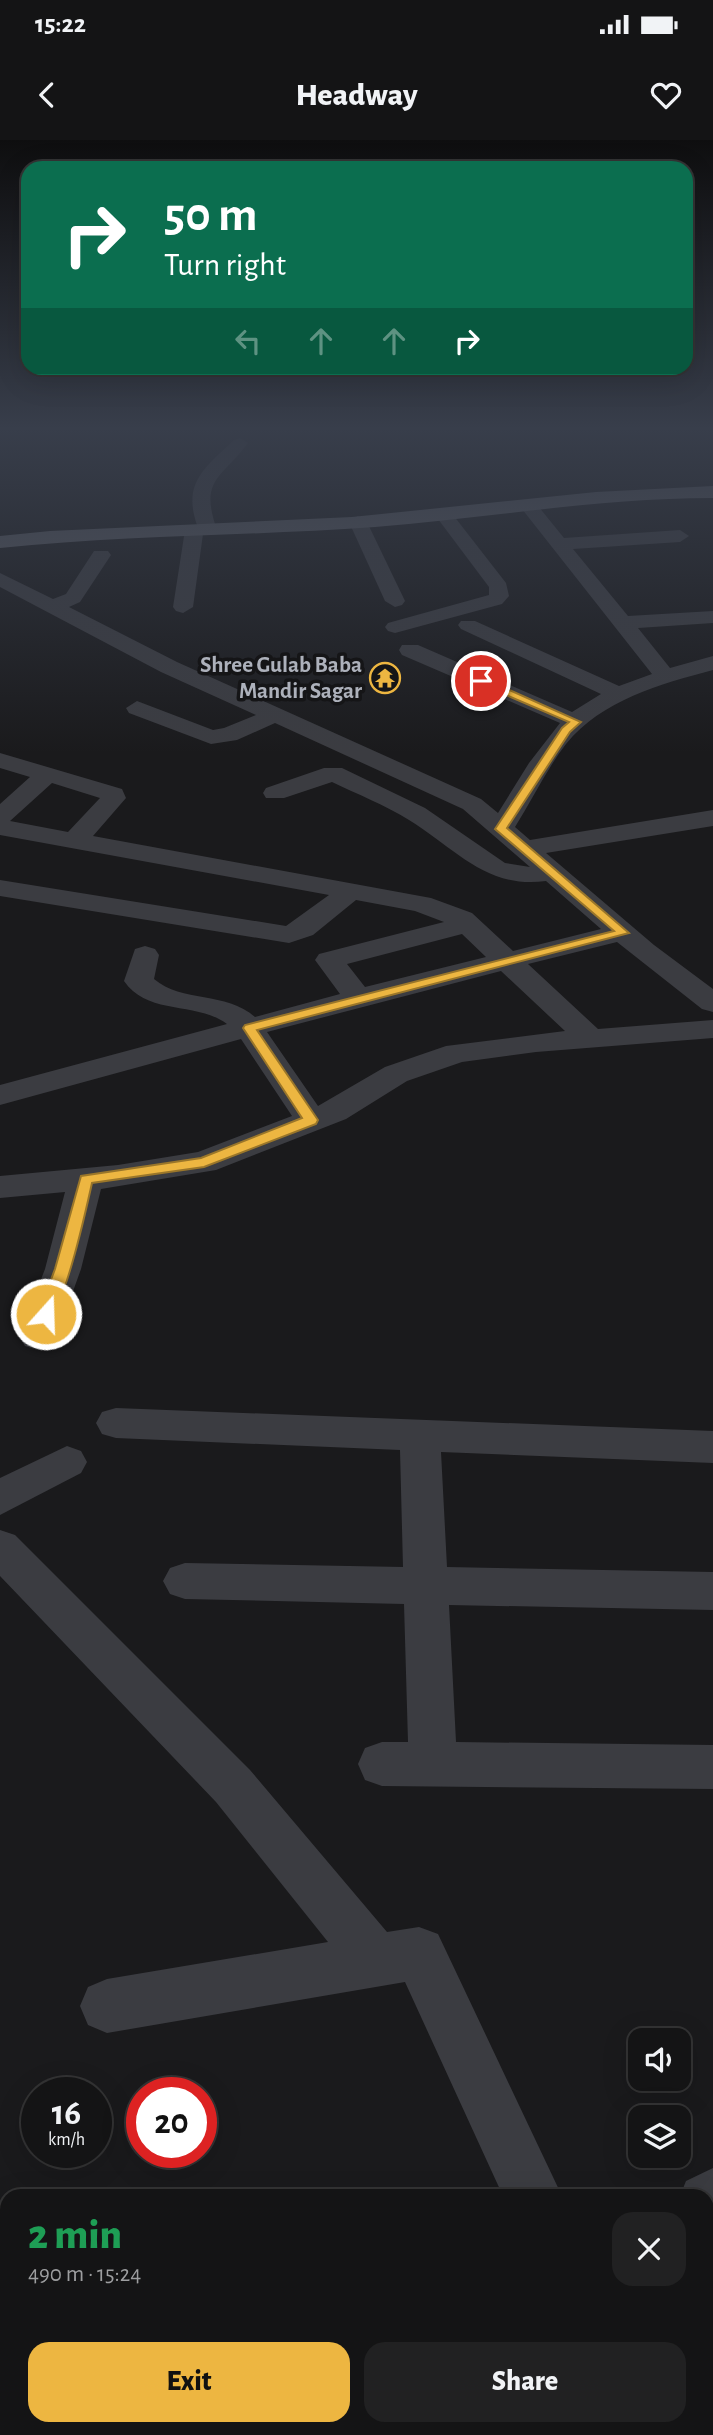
<!DOCTYPE html>
<meta charset="utf-8">
<style>
:root{--surface:#141415;--page:#212122;--text:#f1f3f6;--muted:#9d9ea0;--line:#333334;--accent:#edb641}
body{margin:0;font-family:"Alegreya Sans",sans-serif;background:var(--page);color:var(--text);height:100vh;display:flex;flex-direction:column;font-size:26px;white-space:nowrap}
*{box-sizing:border-box;margin:0}
p{font-size:23px;color:var(--muted)}
.icon{flex:none;width:38px;height:38px;fill:none;stroke:currentColor;stroke-width:2;stroke-linecap:round;stroke-linejoin:round}
.map{position:relative;flex:1;overflow:hidden}
.drawer{position:absolute;left:0px;top:2049px;width:714px;height:247px;display:flex;flex-direction:column;background:var(--surface);border-radius:21px 21px 0 0;box-shadow:0 7px 28px #0002,0 0 0 2px var(--line)}
.drawer>*{flex:none}
.top-card{position:absolute;left:21px;top:21px;width:672px;height:214px;border-radius:21px;box-shadow:0 7px 28px #0002,0 0 0 2px var(--line);background:#0b6e4f;color:#fff;overflow:hidden}
.fabs{position:absolute;left:628px;top:1888px;display:grid;gap:14px}
.fabs a{display:grid;place-items:center;width:63px;height:63px;border-radius:14px;background:var(--surface);box-shadow:0 7px 28px #0002,0 0 0 2px var(--line);font-size:35px}
.speed{position:absolute;left:21px;top:1937px;display:flex;gap:14px;font-size:35px;font-weight:700;text-align:center}
.speed>*{display:grid;place-content:center;width:91px;height:91px;border-radius:50%;background:var(--surface);box-shadow:0 7px 28px #0002,0 0 0 2px var(--line);line-height:1}
.speed small{font-size:18px;font-weight:400}
.speed .limit{border:10px solid #d22;background:#fff;color:#111}
.pin{position:absolute;display:grid;place-items:center;width:60px;height:60px;color:#fff;margin:-30px;border:4px solid #fff;border-radius:50%;box-shadow:0 2px 7px #0007}
.me{position:absolute;width:77px;margin:-38px;rotate:20deg;stroke-linejoin:round;filter:drop-shadow(0 0 5px #0008)}
.turn{display:flex;align-items:center;gap:24px;height:147px;padding:0 28px;font-size:32px}
.turn .icon{width:91px;height:91px;stroke-width:2.5}
.turn b{display:block;font-size:49px;line-height:60px}
.lanes{display:flex;align-items:center;height:66px;padding:0 28px;background:#0003;justify-content:center;gap:35px;direction:ltr}
.lanes .off{opacity:.35}
.round{display:grid;place-items:center;flex:none;width:74px;height:74px;border-radius:21px;background:var(--page)}
.head{display:flex;align-items:center;justify-content:space-between;height:119px;padding:0 28px}
h1{font-size:42px;font-weight:800;line-height:52px;color:#1e9e55}
.action{display:flex;gap:14px;margin-top:auto;padding:14px 28px}
.action a{flex:1;height:80px;border-radius:21px;background:var(--accent);color:#111;font-size:28px;font-weight:800;line-height:80px;text-align:center}
.action a+a{background:var(--page);color:var(--text)}
.status{display:flex;justify-content:space-between;align-items:center;height:49px;padding:0 35px;background:var(--surface);direction:ltr}
.status svg{height:19px;fill:currentColor}
header{display:flex;justify-content:space-between;align-items:center;height:91px;padding:0 28px;background:var(--surface);font-size:32px;font-weight:800}
.map>svg:first-child{display:block}
.lines{fill:none;stroke-linecap:round;stroke-linejoin:round}
.minor{fill:#3b3c41;fill-rule:evenodd}
.major{fill:#575960;fill-rule:evenodd}
.route{fill:#edb641;stroke:#9a762a;stroke-width:2}
.labels{text-anchor:middle;dominant-baseline:central;stroke-width:7;stroke-linejoin:round;paint-order:stroke}
.far-poi-label{font-size:23px;font-weight:bold;fill:#adb1bb;stroke:#151517;text-anchor:end}
</style>
<div class="status"><b>15:22</b><svg viewBox="0 0 49 12"><path d="M0 12V9h3v3zM5 12V6h3v6zM10 12V3h3v9zM15 12V0h3v12zM26 1h20v11H26zM47 4h2v5h-2z"/></svg></div>
<header><svg class="icon" aria-label="back" viewBox="0 0 24 24"><path d="M15 5l-7 7 7 7"/></svg>Headway<svg class="icon" aria-label="heart" viewBox="0 0 24 24"><path d="M12 20l-8-8c-3-5 5-10 8-4 3-6 11-1 8 4z"/></svg></header>
<div class="map">
<svg width="713" height="2295" viewBox="0 0 713 2295">
<rect width="100%" height="100%" fill="#1a1a1c"/>
<g class="lines">
<g class="minor">
<path d="M 240,298 L 248,303 C 221,339 199,339 217,390 L 215,394 L 203,394 L 193,467 L 183,473 L 176,471 L 173,467 L 185,390 L 187,386 L 197,385 C 182,342 206,327 234,300 Z"/>
<path d="M 528,360 L 534,361 L 564,398 L 680,390 L 689,396 L 680,402 L 573,409 L 628,476 L 713,471 L 713,483 L 638,488 L 670,528 L 713,516 L 713,530 C 660,544 602,560 566,604 C 546,630 532,660 515,687 L 530,700 L 713,670 L 713,686 L 546,713 L 654,805 L 713,849 L 713,872 L 702,869 L 617,802 L 528,824 L 598,889 L 713,880 L 713,898 L 536,912 L 462,922 L 407,941 L 346,979 L 216,1030 L 101,1049 L 81,1129 L 57,1196 L 51,1206 L 38,1210 L 25,1206 L 19,1196 L 45,1129 L 65,1052 L 0,1058 L 0,1036 L 118,1025 L 198,1012 L 292,976 L 241,899 L 0,965 L 0,945 L 227,884 C 196,861 148,876 124,841 L 135,809 L 145,806 L 155,809 L 159,815 L 154,839 C 182,863 226,851 255,877 L 340,854 L 315,820 L 319,814 L 444,782 L 415,771 L 356,760 L 313,795 L 289,803 L 0,756 L 0,740 L 286,786 L 329,755 L 0,695 L 0,664 L 30,637 L 0,628 L 0,613 L 122,649 L 126,658 L 93,696 L 431,758 L 472,773 L 513,811 L 601,789 L 546,741 C 486,749 456,709 409,680 C 385,665 357,654 332,642 L 284,658 L 266,658 L 263,653 L 266,648 L 324,628 L 342,628 L 425,668 L 505,723 L 530,727 L 463,669 L 275,583 L 237,600 L 211,604 L 129,573 L 126,568 L 137,561 L 213,590 L 224,588 L 256,575 L 161,532 L 0,447 L 0,433 L 53,459 L 66,454 L 94,411 L 108,411 L 111,415 L 80,462 L 69,467 L 177,522 L 481,659 L 498,673 L 529,623 L 560,583 L 402,515 L 399,510 L 402,505 L 418,505 L 572,572 L 601,554 L 461,489 L 458,485 L 461,481 L 475,481 L 619,546 L 652,534 L 522,369 L 519,365 L 522,361 ZM 52,643 L 100,658 L 68,692 L 10,681 ZM 462,794 L 486,817 L 365,847 L 347,824 ZM 501,831 L 565,891 L 446,906 L 385,927 L 318,966 L 267,892 Z"/>
<polygon points="444,370 450,371 506,443 509,456 502,464 395,493 388,491 385,487 388,483 489,455 489,447 435,375"/>
<polygon points="358,376 367,382 405,461 402,465 395,467 385,461 349,382"/>
<polygon points="116,1268 713,1291 713,1323 441,1312 447,1427 713,1432 713,1470 449,1465 456,1602 713,1605 713,1649 382,1646 365,1640 358,1624 365,1608 382,1602 408,1602 404,1464 185,1459 170,1454 163,1441 170,1428 185,1423 403,1427 400,1310 116,1298 102,1294 96,1283 102,1272"/>
<polygon points="67,1306 81,1311 87,1322 81,1333 0,1375 0,1338"/>
<polygon points="0,1390 15,1395 250,1630 387,1792 419,1787 438,1794 562,2056 503,2056 405,1842 107,1893 88,1885 80,1866 88,1847 107,1839 328,1802 216,1662 0,1436"/>
<polygon points="713,2028 713,2089 707,2091 707,2056 680,2056 686,2041"/>
<polygon points="424,2289 493,2289 491,2295 422,2295"/>
</g>
<path class="major" d="M 713,346 L 713,358 C 600,358 488,378 375,387 C 250,396 125,395 0,408 L 0,396 L 50,391 L 352,377 L 596,352 Z"/>
</g>
<linearGradient id="sky" x2="0" y2="1"><stop stop-color="#0e0e0f"/><stop offset="0.47" stop-color="#383e4b"/><stop offset="1" stop-color="#383e4b" stop-opacity="0"/></linearGradient>
<rect width="713" height="613" fill="url(#sky)"/>
<path class="route" d="M 478,539 L 485,539 L 581,582 L 570,592 L 507,688 L 629,793 L 257,890 L 318,980 L 316,984 L 204,1027 L 92,1043 C 87,1065 64,1174 46,1180 L 40,1178 L 38,1174 L 55,1129 L 81,1036 L 201,1018 L 302,978 L 243,888 L 245,885 L 614,791 L 495,689 L 562,588 L 569,582 L 478,543 Z"/>
<defs>
<g id="temple-ring" transform="scale(1.575)"><circle r="9.5" fill="#151517" stroke="#edb641" stroke-width="1.5"/><path d="M0-6L5-2H3V0L6.5 2.5H4V6H1.5V3h-3V6H-4V2.5H-6.5L-3 0V-2H-5Z" fill="#edb641"/></g>
</defs>
<g fill-rule="evenodd">
<use href="#temple-ring" x="385" y="538"/>
</g>
<g class="labels">
<g class="far-poi-label">
<text x="362" y="525">Shree Gulab Baba<tspan x="362" dy="26">Mandir Sagar</tspan></text>
</g>
</g>
</svg>
<div class="fabs">
<a><svg class="icon" aria-label="sound" viewBox="0 0 24 24"><path d="M4 9h4l5-4v14l-5-4H4zM17 9q2 3 0 6"/></svg></a>
<a><svg class="icon" aria-label="layers" viewBox="0 0 24 24"><path d="M12 4l9 5-9 5-9-5zM3 14l9 5 9-5"/></svg></a>
</div>
<div class="speed"><div>16<small>km/h</small></div><div class="limit">20</div></div>
<div class="pin" style="left:481px;top:541px;background:#d93025"><svg class="icon" aria-label="arrive" viewBox="0 0 24 24"><path d="M6 21V4h12l-3 4 3 4H6"/></svg></div>
<svg class="me" style="left:46px;top:1174px" viewBox="-20 -20 40 40"><circle r="17" fill="#edb641" stroke="#fff" stroke-width="3"/><path d="M0-11L8 9 0 5-8 9z" fill="#fff"/></svg>
<div class="top-card">
<div class="turn"><svg class="icon" aria-label="right" viewBox="0 0 24 24"><path d="M7 20v-9h11M14 6l5 5-5 5"/></svg><div><b>50 m</b>Turn right</div></div>
<div class="lanes"><svg class="icon off" aria-label="left" viewBox="0 0 24 24"><path d="M17 20v-9H6M10 6l-5 5 5 5"/></svg><svg class="icon off" aria-label="ahead" viewBox="0 0 24 24"><path d="M12 20V5M6 11l6-6 6 6"/></svg><svg class="icon off" aria-label="ahead" viewBox="0 0 24 24"><path d="M12 20V5M6 11l6-6 6 6"/></svg><svg class="icon" aria-label="right" viewBox="0 0 24 24"><path d="M7 20v-9h11M14 6l5 5-5 5"/></svg></div>
</div>
<section class="drawer">
<div class="head"><div><h1>2 min</h1><p>490 m · 15:24</p></div><a class="round"><svg class="icon" aria-label="close" viewBox="0 0 24 24"><path d="M6 6l12 12M18 6L6 18"/></svg></a></div>
<div class="action"><a>Exit</a><a>Share</a></div>
</section>
</div>
